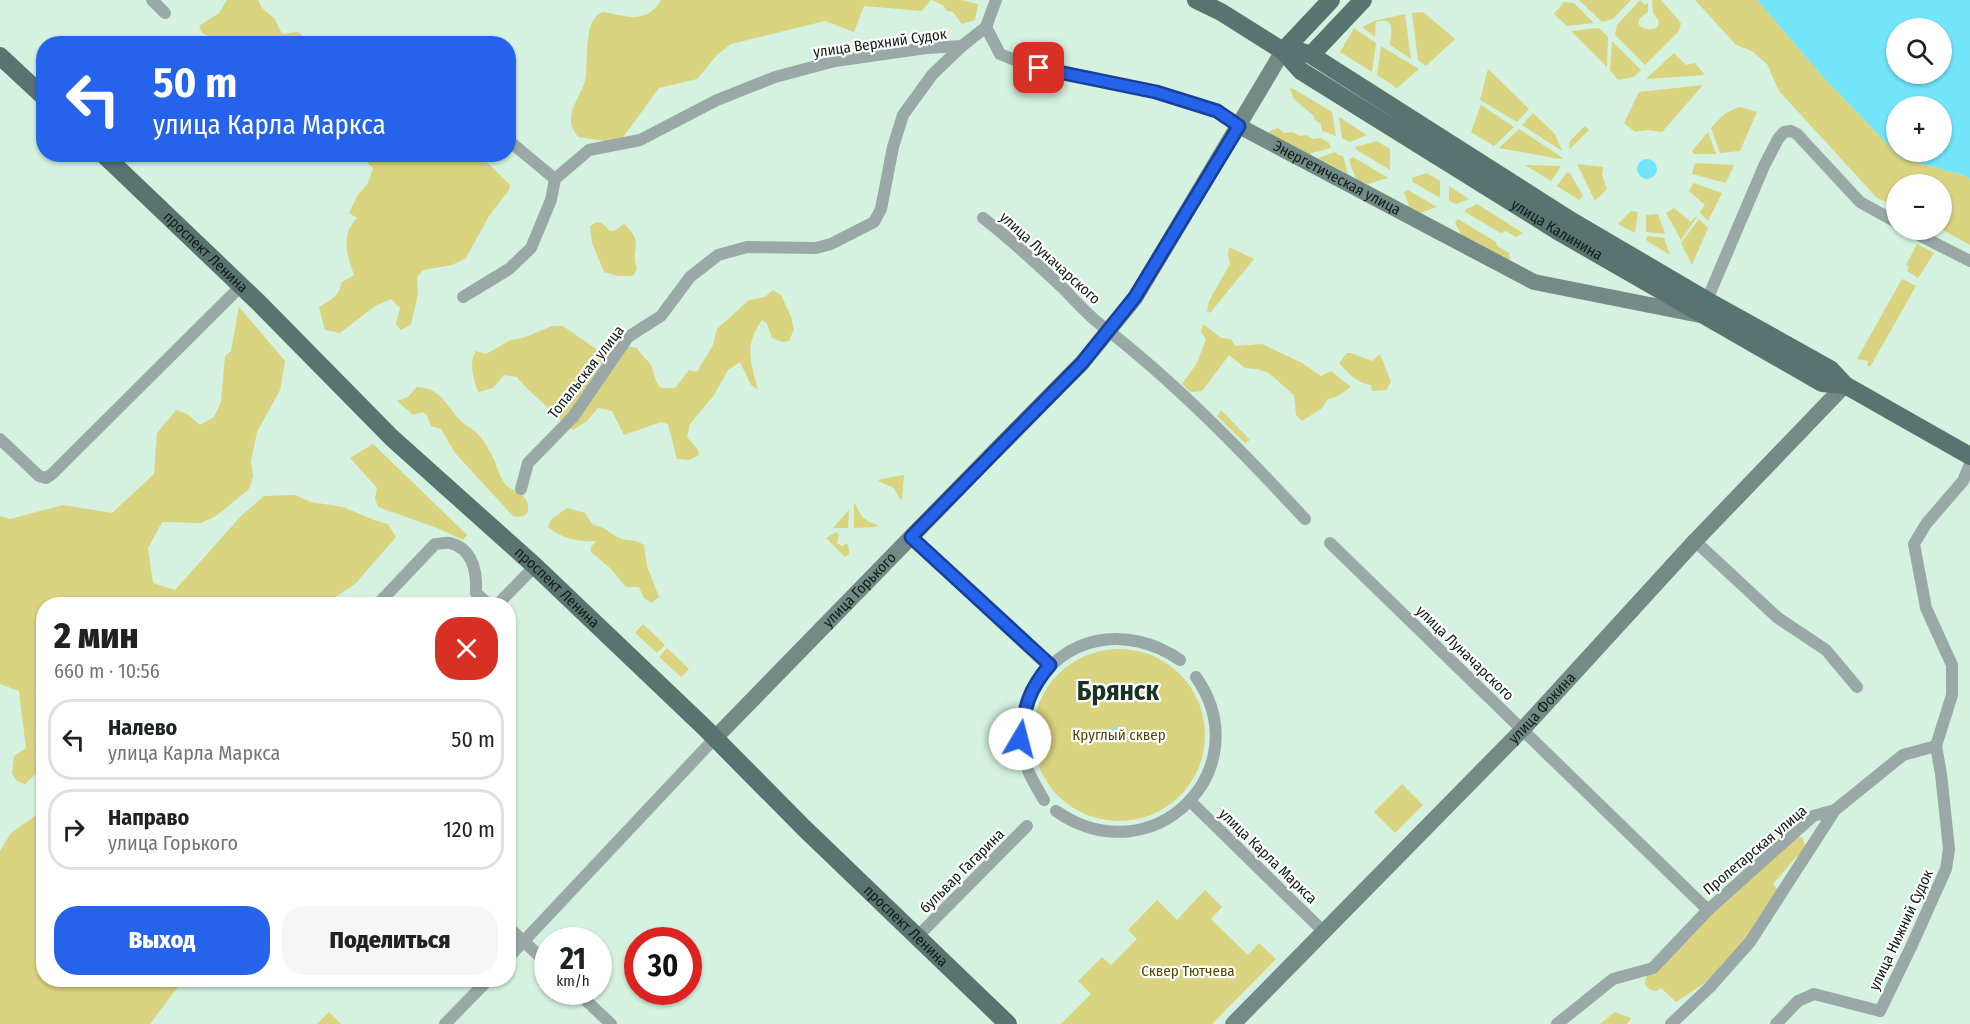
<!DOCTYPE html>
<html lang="ru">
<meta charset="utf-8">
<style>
:root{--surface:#fff;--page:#f6f6f6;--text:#202124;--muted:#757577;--line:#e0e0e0;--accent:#2563eb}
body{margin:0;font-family:"Fira Sans Condensed",sans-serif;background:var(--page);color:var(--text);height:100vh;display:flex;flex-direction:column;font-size:22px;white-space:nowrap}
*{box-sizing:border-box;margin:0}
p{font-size:20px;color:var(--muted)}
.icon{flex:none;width:33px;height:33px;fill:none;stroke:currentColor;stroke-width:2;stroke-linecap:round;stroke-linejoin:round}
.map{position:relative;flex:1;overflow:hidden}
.side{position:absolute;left:36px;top:597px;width:480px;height:390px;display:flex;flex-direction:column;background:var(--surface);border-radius:24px;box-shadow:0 2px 4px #0004}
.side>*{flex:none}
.guide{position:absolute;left:36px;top:36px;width:480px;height:126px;border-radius:24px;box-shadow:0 2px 4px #0004;background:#2563eb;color:#fff;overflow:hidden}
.fabs{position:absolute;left:1886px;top:18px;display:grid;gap:12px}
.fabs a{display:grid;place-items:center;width:66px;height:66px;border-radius:50%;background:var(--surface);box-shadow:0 2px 4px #0004;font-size:30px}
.speed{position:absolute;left:534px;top:927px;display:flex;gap:12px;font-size:30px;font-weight:700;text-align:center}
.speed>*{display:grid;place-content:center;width:78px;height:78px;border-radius:50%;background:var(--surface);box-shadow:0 2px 4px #0004;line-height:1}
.speed small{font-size:15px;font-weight:400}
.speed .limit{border:9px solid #d22;background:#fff;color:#111}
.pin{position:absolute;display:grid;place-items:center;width:51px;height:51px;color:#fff;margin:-26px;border-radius:12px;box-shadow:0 3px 9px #0006}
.me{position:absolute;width:66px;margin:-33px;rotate:8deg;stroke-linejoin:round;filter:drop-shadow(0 0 4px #0008)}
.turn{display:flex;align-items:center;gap:21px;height:126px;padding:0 18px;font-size:27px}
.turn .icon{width:78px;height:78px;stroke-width:2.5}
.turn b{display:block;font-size:42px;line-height:51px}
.round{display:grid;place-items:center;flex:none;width:63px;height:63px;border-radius:24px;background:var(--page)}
.head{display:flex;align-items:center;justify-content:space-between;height:102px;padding:0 18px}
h1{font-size:36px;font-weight:800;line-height:45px}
.action{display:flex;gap:12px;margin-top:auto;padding:12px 18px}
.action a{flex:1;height:69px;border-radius:24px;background:var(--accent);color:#fff;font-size:24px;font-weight:800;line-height:69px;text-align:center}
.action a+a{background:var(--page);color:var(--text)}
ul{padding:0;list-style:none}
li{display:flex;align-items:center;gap:18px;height:81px;margin:0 12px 9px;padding:0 6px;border:3px solid var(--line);border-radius:24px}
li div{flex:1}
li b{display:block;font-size:22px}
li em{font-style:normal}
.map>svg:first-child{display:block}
.green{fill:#dad380}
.water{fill:#72e5fb;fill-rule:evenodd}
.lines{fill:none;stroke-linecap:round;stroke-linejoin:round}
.street{stroke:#9aa9a7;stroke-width:12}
.secondary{stroke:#738a87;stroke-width:16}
.primary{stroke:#587470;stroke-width:18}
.route-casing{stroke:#184099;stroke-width:15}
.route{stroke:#2563eb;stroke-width:10}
.labels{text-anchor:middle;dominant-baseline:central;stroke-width:4.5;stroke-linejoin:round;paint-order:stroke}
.street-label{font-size:15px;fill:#111b15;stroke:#fff}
.park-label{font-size:15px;fill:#504a03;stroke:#fff}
.town-label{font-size:27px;font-weight:bold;fill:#193224;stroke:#fff}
</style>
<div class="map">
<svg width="1970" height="1024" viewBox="0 0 1970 1024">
<rect width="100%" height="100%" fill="#d4f2df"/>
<g class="green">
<polygon points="227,0 258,0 262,8 275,19 282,34 298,32 311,43 224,43 202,33 199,26 219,13"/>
<path d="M 661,0 L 931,0 L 922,11 L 864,6 L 854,32 L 825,21 L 731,44 L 717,55 L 697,79 L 659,88 L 619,143 L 578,137 C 574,131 571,127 571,120 C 571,105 581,95 585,81 C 589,65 582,18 603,12 C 627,16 646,25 661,0 Z"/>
<polygon points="931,0 962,0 978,4 975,20 962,24 953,12 947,11 943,5"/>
<polygon points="1579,0 1631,0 1613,19 1602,22"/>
<path d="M 1640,0 L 1645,5 L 1648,3 L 1648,12 C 1616,31 1677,38 1653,13 L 1652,0 L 1661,0 L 1681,23 L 1679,31 L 1645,65 L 1615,35 L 1617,25 Z"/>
<polygon points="1695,0 1757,0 1823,77 1901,158 1963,175 1970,179 1970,245 1941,229 1941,184 1896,184 1896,206 1877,198 1779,91 1767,64 1752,51 1736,45"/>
<polygon points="1564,2 1574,3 1594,23 1567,26 1554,14"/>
<polygon points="1423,12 1455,39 1426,66 1418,60 1412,13"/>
<path d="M 1405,14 L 1411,59 L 1390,45 C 1391,33 1396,15 1376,22 L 1375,37 L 1362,27 L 1374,21 Z"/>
<polygon points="1354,28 1376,43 1372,72 1340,52"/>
<polygon points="1599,28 1608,37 1607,67 1571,31"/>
<polygon points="1612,41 1641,70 1634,77 1618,80 1610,70"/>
<polygon points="1381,46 1419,69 1397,88 1377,75"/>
<polygon points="1674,53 1686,65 1695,63 1705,75 1646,79"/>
<polygon points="1488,69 1529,109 1517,122 1480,100"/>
<polygon points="1703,85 1662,132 1647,130 1635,132 1624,123 1639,92"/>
<polygon points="1292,88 1332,112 1336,136 1322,131 1321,124 1314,119 1314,116 1294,99 1290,89"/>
<polygon points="1481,105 1514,127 1494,146 1471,132"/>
<path d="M 1740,107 L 1757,112 L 1740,151 L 1720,153 L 1711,128 C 1720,118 1726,111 1740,107 Z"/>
<polygon points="1533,113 1555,134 1562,151 1522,125"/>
<polygon points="1339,117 1367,135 1350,142 1342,138"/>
<polygon points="1585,126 1589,130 1570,149 1569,142"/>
<polygon points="1278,128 1284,133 1292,132 1300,136 1306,135 1313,139 1320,138 1329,143 1331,148 1309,154 1268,132"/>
<polygon points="1519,129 1563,158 1560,159 1499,148"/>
<polygon points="1708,132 1716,154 1694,154 1692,151"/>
<polygon points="1377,141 1390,149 1390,170 1357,150 1355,147"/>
<polygon points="1336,152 1338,155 1343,156 1348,174 1318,158"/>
<path d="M 360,155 L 475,155 L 489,164 L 510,185 L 509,190 L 489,216 L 466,258 L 452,265 L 423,270 L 417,277 L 418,294 L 411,324 L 401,330 L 396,324 L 400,308 L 391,299 L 375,306 L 340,333 L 325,330 L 319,307 C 332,299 338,298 342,282 L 354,275 C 347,254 340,236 357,218 L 349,213 L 358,195 L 368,183 L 373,168 Z"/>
<polygon points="1353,157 1388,178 1367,184 1356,179 1349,160"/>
<polygon points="1695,163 1734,165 1726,183 1692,174"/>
<polygon points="1577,164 1603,167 1602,175 1607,189 1595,201"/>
<polygon points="1525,165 1561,166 1551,181"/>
<polygon points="1567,172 1571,175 1583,196 1579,200 1557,186"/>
<polygon points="1427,173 1440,181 1440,198 1413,182 1412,178"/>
<polygon points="1693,183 1722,193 1708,221 1700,212 1705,205 1689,191"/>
<polygon points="1449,186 1469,199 1456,204 1449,201"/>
<polygon points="1408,190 1437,207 1420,213 1410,208 1404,192"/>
<polygon points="1477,204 1523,233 1516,237 1506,231 1501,233 1465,212 1465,210"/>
<polygon points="1674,208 1691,222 1695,217 1697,217 1681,240 1666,213"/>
<polygon points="1631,211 1638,212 1635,233 1618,224"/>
<polygon points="1658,214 1665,234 1646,232 1646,215"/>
<polygon points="1458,219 1496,242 1497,246 1509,253 1510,261 1461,235 1455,222"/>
<polygon points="1699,219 1708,228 1692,265 1681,243"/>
<path d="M 597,222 L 602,223 L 610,231 L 616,230 L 624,224 C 646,244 629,248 637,269 L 633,276 L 618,276 L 604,272 L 592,243 L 590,226 Z"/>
<polygon points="1647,236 1664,238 1670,255 1646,240"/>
<polygon points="1917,244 1934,253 1918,278 1907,271 1909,267 1906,265"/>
<polygon points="1229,247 1254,259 1210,313 1207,311 1209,301 1230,264 1228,254"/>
<polygon points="1902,279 1916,286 1870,367 1867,365 1868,361 1857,359"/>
<path d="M 773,290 L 781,295 L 791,317 L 794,329 L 789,341 L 782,342 L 772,338 L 767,324 L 762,320 C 743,347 751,360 758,390 L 751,385 L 740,362 L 728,370 L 714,395 L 690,424 L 687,437 L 698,450 L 699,455 L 689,460 L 677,459 L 668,424 L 661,422 L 624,435 L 612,411 L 598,408 L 587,421 L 573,430 C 561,422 558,417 548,408 C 537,397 526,389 517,377 L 504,375 L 493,388 L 478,392 C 474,379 468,363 476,351 L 486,354 L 511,340 L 523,338 L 552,326 L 563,326 L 606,356 L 628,346 L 637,348 C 641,355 646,358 650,364 C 656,372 652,378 661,388 L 675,388 L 689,370 L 697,372 L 713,345 L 717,329 L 749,300 L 765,297 Z"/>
<polygon points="239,307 285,361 280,390 257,432 251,461 253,476 249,489 216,516 201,523 162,522 148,548 153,583 175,590 241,516 264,496 295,495 311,502 343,507 374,520 388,524 396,537 356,583 325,604 44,604 43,767 25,784 17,781 12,774 14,756 26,748 19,691 0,684 0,516 10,519 63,505 112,513 154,474 157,433 176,410 187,414 200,425 214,417 221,402 225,356 231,351"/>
<polygon points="1203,324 1221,338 1231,339 1235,346 1262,344 1302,363 1321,376 1331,371 1351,387 1336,397 1328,399 1321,409 1302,421 1296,415 1294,395 1269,373 1257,369 1245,368 1229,355 1202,391 1191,392 1182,384 1197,363 1206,339 1201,332"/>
<path d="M 1347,353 L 1351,353 L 1372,361 L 1380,354 L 1391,382 L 1386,390 L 1372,391 L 1371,385 C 1358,384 1348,373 1339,363 Z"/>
<path d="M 417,387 C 442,388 446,407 462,422 C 465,425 470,427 473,430 C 481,436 486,444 490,452 C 497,462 498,476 506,485 C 513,492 524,492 527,502 C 531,514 524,519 513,516 L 455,453 L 441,429 L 431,426 L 427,416 L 423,412 L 413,415 L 397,401 L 408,397 Z"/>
<polygon points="1221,410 1250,440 1245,443 1217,416"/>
<polygon points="373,444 467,535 463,540 437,528 378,507 375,498 377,488 350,458"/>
<polygon points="904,475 902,499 900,500 894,488 878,481 881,479"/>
<path d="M 854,504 L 856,504 C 859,516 866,522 878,525 L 875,527 L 854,528 Z"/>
<path d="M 567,508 L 585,513 L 593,525 C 610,528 608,534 620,538 C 629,542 632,538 644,545 L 647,566 L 659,597 L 652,603 L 644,598 L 639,587 L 626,587 L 611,569 L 591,552 L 591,547 L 596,541 C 580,543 559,537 548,527 L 551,520 Z"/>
<polygon points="849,510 848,528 833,528"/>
<polygon points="836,532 839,535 837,543 842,546 847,543 849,548 849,554 845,557 826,538"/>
<polygon points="643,624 665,645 657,653 635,633"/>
<polygon points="667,648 689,669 681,677 659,657"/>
<circle cx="1119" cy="735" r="86"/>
<polygon points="1402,784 1423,805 1395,833 1374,812"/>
<polygon points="43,805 44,980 183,980 150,1024 0,1024 0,851 11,833 35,816"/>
<polygon points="1802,837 1805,845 1804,852 1796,857 1773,884 1780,892 1748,940 1711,979 1676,1002 1661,988 1657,991 1650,990 1645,984 1646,977 1792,838"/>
<polygon points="1205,890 1222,907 1211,919 1248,955 1259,943 1276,959 1212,1024 1061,1024 1091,994 1078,981 1102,957 1111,965 1137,939 1128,930 1157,900 1177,920"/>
<polygon points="329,1012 341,1024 317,1024"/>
<polygon points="1615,1012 1631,1018 1627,1024 1600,1024"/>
</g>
<g class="water">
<path d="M 1757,0 L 1970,0 L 1970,179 L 1963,175 L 1901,158 L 1823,77 ZM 1896,28 L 1941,28 L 1941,74 L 1896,74 ZM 1896,106 L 1941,106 L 1941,152 L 1896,152 Z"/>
<circle cx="1647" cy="169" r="10"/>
<circle cx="1118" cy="735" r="8"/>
</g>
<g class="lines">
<g class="street">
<polyline points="152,0 165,13"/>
<polyline points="986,27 1000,54 1025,64 1054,72 1156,92 1217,111 1239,126"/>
<polyline points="508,140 555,179"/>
<path d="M 983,218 C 1012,240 1038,265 1065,290 C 1076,302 1088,315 1101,325 C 1175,382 1241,450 1305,519"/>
<polyline points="1909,230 1970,261"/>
<polyline points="463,297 509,269 531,248 551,200 555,179 589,150 640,140 717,100 775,77 835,61 926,48 962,46"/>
<polyline points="1704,307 1764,166 1778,139 1784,132 1791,131 1797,134 1860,202 1896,222"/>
<polyline points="0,439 39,476 46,478 52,474 241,286"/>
<polyline points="521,489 528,463 573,417 628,337 661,316 690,277 718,255 747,247 816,248 831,244 874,222 881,209 893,147 903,115 932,75 962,46 986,27 996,0"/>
<polyline points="911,537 1050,665"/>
<polyline points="1695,541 1778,618 1826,650 1857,687"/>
<polyline points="1330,543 1708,910"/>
<path d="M 378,604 L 435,544 C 440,544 446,542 450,543 C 474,549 477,573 476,593 L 488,604"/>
<polyline points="498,604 535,566"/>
<path d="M 1044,800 C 1032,780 1023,765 1021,741 C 1019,725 1025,707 1032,692 C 1062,634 1128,624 1180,660"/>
<polyline points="1190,801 1324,932"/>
<path d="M 1056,811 C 1152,878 1261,770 1196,677"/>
<polyline points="508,927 548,964"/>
<polyline points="917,937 1027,826"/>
<polyline points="508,958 715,738"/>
<polyline points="577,992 611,1024"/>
<polyline points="445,1024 488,980"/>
<polyline points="1557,1024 1613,979 1653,968 1708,910 1813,816 1835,810 1903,755 1936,746"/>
<polyline points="1671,1024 1710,987 1750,942 1835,810"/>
<polyline points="1776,1024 1798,1001 1814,994 1880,1011 1911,947 1946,869 1949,849 1941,774 1936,746 1952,695 1952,665 1926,608 1914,544 1926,524 1963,481 1970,464"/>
</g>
<g class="secondary">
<path id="s1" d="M 1239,126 L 1534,282 L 1700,315"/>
<path id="s2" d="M 715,738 L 991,455 L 1082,363 L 1135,298 L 1283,51"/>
<path id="s3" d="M 1233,1024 L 1523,729 L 1695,541 L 1845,385"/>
</g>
<g class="primary">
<path id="s4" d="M 1196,0 L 1221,12 L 1283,51 L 1301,71 L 1561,233 L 1822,383 L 1845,385"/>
<polyline points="1283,51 1299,51 1311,55 1570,220 1708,301 1830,369 1845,385 1970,456"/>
<polyline points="1283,51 1331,0"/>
<polyline points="1311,55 1363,0"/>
<polyline points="0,56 44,97"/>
<path id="s5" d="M 103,154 L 258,302 L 392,438 L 535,566 L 704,727 L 804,828 L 1008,1024"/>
</g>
</g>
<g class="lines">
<g class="route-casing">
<path id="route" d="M 1020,739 C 1025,707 1028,690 1050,665 L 911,537 L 1082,363 L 1135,297 L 1239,126 L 1217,111 L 1156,92 L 1039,68"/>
</g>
<use href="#route" class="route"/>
</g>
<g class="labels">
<g class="street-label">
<text transform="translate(880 43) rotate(-8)">улица Верхний Судок</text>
<text stroke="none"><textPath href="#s1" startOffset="111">Энергетическая улица</textPath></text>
<text stroke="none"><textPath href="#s4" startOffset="429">улица Калинина</textPath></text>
<text stroke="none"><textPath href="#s5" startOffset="142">проспект Ленина</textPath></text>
<text transform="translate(1050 258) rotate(42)">улица Луначарского</text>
<text transform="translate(586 372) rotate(-52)">Топальская улица</text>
<text stroke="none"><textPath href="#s5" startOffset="628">проспект Ленина</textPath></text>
<text stroke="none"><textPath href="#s2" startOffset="207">улица Горького</textPath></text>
<text transform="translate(1465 653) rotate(44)">улица Луначарского</text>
<text stroke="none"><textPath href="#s3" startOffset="442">улица Фокина</textPath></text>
<text transform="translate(1755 850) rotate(-40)">Пролетарская улица</text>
<text transform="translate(1268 856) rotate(44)">улица Карла Маркса</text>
<text transform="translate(962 871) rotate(-45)">бульвар Гагарина</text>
<text stroke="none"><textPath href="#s5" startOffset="1114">проспект Ленина</textPath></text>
<text transform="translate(1901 930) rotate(-65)">улица Нижний Судок</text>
</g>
<g class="park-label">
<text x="1119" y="735">Круглый сквер</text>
<text x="1188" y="971">Сквер Тютчева</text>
</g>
<g class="town-label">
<text x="1118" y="691">Брянск</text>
</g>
</g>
</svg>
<div class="fabs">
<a><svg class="icon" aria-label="search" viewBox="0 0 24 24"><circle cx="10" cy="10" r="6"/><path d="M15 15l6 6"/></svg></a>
<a>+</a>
<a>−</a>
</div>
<div class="speed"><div>21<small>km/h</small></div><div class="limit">30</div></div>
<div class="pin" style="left:1039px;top:68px;background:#d93025"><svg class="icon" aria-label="arrive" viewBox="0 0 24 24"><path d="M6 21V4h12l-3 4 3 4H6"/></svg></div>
<svg class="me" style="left:1020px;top:739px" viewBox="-20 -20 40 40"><circle r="19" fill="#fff"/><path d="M0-13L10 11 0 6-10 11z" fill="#2563eb"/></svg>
<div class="guide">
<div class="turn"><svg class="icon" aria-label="left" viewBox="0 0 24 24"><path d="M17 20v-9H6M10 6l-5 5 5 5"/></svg><div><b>50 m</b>улица Карла Маркса</div></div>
</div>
<section class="side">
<div class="head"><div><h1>2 мин</h1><p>660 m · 10:56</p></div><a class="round" style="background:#d93025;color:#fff"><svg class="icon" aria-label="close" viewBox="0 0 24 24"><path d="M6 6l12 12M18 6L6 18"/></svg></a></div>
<ul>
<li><svg class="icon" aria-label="left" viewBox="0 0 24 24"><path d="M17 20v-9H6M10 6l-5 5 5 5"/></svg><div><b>Налево</b><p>улица Карла Маркса</p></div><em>50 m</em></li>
<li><svg class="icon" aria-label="right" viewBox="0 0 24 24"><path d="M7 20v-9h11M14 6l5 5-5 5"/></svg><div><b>Направо</b><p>улица Горького</p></div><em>120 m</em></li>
</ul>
<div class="action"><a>Выход</a><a>Поделиться</a></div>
</section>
</div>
